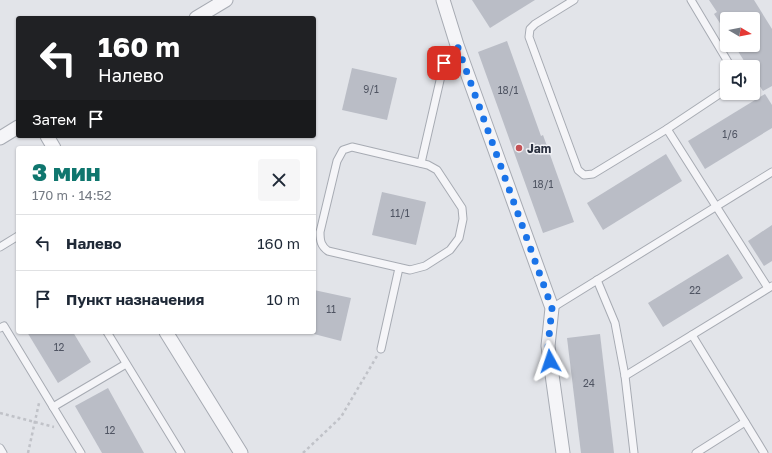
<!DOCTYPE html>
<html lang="ru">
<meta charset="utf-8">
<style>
:root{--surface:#fff;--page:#f6f6f7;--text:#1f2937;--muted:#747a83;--line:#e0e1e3;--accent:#0f766e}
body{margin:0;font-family:"Golos Text",sans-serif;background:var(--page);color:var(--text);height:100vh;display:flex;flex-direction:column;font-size:15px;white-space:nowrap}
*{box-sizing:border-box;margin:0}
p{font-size:13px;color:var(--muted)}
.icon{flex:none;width:22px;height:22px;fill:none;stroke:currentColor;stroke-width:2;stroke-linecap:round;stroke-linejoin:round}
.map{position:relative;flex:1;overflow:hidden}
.drawer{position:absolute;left:16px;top:146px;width:300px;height:188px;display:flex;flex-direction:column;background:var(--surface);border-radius:4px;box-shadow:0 1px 3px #0004}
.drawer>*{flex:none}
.guide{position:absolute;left:16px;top:16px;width:300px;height:122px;border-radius:4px;box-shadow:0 1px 3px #0004;background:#202124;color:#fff;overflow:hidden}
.needle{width:26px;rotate:100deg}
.tools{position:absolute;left:720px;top:12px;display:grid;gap:8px}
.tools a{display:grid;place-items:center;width:40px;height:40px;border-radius:4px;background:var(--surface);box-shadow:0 1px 3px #0004;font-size:20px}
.pin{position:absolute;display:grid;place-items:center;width:34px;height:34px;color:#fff;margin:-17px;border-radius:8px;box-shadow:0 2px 6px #0006}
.me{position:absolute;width:44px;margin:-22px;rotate:355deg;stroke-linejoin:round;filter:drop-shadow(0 0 3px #0008)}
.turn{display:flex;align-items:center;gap:14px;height:84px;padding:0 16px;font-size:18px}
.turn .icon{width:52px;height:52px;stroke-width:2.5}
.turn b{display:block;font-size:28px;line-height:34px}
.then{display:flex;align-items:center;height:38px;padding:0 16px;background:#0003;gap:8px;font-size:15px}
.round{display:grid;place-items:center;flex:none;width:42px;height:42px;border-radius:4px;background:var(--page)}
.overview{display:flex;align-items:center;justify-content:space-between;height:68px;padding:0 16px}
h1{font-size:24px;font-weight:800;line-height:30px;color:var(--accent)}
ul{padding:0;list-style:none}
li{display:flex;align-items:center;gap:12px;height:56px;padding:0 16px;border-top:1px solid var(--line)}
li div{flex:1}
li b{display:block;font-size:15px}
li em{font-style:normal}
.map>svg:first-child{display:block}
.building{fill:#babdc6}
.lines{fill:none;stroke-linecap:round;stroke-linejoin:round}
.lane-casing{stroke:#a7abb3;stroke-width:9}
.street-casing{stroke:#a7abb3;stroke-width:15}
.path{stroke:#c0c2c8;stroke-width:2.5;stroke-dasharray:3 3;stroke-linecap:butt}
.lane{stroke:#f5f5f8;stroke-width:7}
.street{stroke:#f5f5f8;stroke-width:13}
.route{stroke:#1a73e8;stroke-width:7;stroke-dasharray:0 12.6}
.poi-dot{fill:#c45256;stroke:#f2f3f7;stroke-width:1.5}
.labels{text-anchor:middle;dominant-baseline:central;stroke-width:3;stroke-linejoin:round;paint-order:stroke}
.number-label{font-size:10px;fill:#4f5462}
.poi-label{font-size:12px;font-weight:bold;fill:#2b3140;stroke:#f2f3f7;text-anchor:start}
</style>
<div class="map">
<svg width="772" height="453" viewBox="0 0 772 453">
<rect width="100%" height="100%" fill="#e2e4e9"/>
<g class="building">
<polygon points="472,0 535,0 490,28"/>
<polygon points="709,0 754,0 772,29 772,86 763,91 753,76 753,67 748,67 734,45 753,45 753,19 727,19 727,34 714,14 717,12"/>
<polygon points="507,41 541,136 543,135 574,222 543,233 478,52"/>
<polygon points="352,68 397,78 387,120 342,110"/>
<polygon points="765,94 772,105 772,128 705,169 688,141"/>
<polygon points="666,154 682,181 603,230 587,203"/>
<polygon points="382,192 426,202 416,245 372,235"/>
<polygon points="772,225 772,261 764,266 748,241"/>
<polygon points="728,254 743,278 663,327 648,303"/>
<polygon points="314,290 351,298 341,341 314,334"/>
<polygon points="27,332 73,332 91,362 58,383"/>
<polygon points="600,334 614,453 581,453 567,338"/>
<polygon points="108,388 144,453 102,453 75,406"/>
</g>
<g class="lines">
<g class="lane-casing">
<g id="lane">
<polyline points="574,0 535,24 530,29 529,37 578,170 584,175 593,174 667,129 727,89"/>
<polyline points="691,0 731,67"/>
<polyline points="667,129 768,288"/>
<path d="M 352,147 L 428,165 L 437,170 L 462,208 L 463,219 L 459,238 L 450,250 L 425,266 L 410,270 L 328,251 C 321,246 320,241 320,232 L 337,161 L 343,150 Z"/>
<polyline points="421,163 444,63 457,45"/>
<polyline points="0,247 18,236"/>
<polyline points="597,280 615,323 625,376 634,453"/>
<polyline points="552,308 772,172"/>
<polyline points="0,328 4,326 81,453"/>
<polyline points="107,332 181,453"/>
<polyline points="692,335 764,453"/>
<polyline points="381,349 399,268"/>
<polyline points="625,376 772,286"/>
<polyline points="53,407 126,364"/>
<polyline points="0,448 3,453"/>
<polyline points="696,453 745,422"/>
</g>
</g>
<g class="street-casing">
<g id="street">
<polyline points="443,0 457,45 552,308 548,346 563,453"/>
<polyline points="196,18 226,0"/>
<polyline points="47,136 54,148"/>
<polyline points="0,138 18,127"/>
<polyline points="166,332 241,453"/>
</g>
</g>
<g class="path">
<polyline points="0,413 54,427"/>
<polyline points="28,453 39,403"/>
<polyline points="303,453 341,417 377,356"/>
</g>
<use href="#lane" class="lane"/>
<use href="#street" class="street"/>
</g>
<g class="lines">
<polyline class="route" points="444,63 457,45 552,308 548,346 550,361"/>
</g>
<circle class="poi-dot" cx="519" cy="148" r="4"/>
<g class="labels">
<g class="number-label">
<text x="371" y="89">9/1</text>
<text x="508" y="90">18/1</text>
<text x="730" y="134">1/6</text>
<text x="543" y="184">18/1</text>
<text x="400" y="213">11/1</text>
<text x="695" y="290">22</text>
<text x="331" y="309">11</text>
<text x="59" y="347">12</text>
<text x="589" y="383">24</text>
<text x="110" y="430">12</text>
</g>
<g class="poi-label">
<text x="527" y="148">Jam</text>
</g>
</g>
</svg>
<div class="tools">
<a><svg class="needle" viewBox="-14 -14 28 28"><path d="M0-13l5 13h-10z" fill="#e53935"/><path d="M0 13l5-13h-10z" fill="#747a83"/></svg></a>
<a><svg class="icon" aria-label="sound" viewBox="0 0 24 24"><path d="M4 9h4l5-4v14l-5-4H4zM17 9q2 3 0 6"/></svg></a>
</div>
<div class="pin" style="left:444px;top:63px;background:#d93025"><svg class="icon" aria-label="arrive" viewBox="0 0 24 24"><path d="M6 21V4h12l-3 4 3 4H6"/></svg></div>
<svg class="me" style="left:550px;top:361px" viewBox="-20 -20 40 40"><path d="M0-17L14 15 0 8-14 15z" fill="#1a73e8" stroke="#fff" stroke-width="4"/></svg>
<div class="guide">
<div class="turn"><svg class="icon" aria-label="left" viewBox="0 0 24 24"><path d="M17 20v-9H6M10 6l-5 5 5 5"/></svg><div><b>160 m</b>Налево</div></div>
<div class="then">Затем<svg class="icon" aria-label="arrive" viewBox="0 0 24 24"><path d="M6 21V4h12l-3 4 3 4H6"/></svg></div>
</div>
<section class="drawer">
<div class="overview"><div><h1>3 мин</h1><p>170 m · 14:52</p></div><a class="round"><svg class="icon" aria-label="close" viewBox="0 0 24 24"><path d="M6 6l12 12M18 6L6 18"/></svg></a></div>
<ul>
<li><svg class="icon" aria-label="left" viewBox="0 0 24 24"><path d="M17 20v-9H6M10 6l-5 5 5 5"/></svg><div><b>Налево</b></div><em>160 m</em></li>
<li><svg class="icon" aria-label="arrive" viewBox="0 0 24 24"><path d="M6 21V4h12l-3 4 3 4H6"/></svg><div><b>Пункт назначения</b></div><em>10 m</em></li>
</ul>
</section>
</div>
